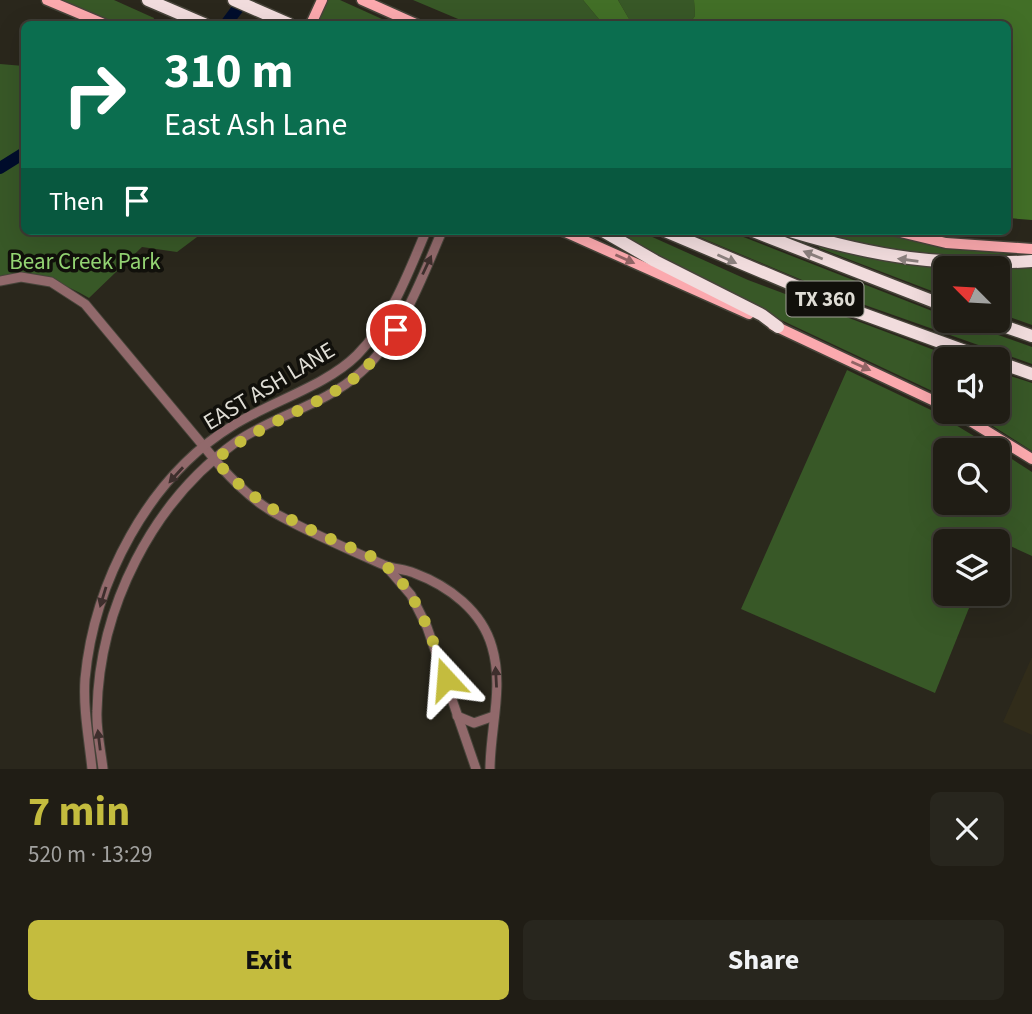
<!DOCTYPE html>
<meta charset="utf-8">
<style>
:root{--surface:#201d15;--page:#28261e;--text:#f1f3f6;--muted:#a2a2a0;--line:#3d3b34;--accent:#c4bc3e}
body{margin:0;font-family:"Source Sans 3",sans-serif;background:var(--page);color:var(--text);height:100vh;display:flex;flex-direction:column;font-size:26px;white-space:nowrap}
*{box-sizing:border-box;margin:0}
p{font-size:23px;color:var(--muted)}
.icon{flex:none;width:38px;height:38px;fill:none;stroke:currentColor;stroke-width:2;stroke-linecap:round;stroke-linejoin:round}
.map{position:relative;height:769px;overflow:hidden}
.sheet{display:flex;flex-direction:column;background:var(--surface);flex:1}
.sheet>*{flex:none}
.top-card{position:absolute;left:21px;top:21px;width:990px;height:214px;border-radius:10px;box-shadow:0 7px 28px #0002,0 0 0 2px var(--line);background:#0b6e4f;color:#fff;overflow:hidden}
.needle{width:46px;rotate:294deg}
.fabs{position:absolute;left:933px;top:256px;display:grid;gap:14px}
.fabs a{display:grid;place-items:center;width:77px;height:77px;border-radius:10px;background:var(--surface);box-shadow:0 7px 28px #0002,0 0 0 2px var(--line);font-size:35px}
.pin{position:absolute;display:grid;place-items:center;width:60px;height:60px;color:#fff;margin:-30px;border:4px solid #fff;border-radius:50%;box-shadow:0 2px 7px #0007}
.me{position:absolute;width:77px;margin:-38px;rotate:341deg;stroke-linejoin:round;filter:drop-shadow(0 0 5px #0008)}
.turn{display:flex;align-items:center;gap:24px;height:147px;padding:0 28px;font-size:32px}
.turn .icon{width:91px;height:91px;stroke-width:2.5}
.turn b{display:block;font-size:49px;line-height:60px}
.then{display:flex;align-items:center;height:66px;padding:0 28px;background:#0003;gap:14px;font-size:26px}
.round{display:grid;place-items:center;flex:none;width:74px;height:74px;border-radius:10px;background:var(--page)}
.summary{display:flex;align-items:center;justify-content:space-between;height:119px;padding:0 28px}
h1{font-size:42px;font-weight:700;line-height:52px;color:var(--accent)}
.button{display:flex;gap:14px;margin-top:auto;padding:14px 28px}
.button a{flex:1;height:80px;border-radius:10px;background:var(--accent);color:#111;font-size:28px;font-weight:700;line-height:80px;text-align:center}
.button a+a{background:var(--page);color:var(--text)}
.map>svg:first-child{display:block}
.built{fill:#312c1a}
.green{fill:#385827}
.forest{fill:#426f27}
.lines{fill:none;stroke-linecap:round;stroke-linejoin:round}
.river{stroke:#000d2c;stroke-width:12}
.minor-casing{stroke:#47443a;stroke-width:11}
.major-casing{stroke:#47443a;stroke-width:13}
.highway-casing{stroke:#47443a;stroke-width:15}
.minor{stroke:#91696b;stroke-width:9}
.major{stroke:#fba9ae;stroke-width:10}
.highway{stroke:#f1dcdd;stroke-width:12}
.oneway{fill:#8c807e}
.oneway2{fill:#926465}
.oneway3{fill:#3e2f2d}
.route{stroke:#c4bc3e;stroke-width:12;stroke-dasharray:0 21.6}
.labels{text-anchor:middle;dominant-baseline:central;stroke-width:7;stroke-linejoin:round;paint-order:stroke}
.shield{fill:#11100b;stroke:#a1a098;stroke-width:2}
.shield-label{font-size:21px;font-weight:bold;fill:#dfddd5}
.park-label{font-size:23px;fill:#94d473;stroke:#11100b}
.street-label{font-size:23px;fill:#dfddd5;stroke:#11100b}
</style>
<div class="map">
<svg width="1032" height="769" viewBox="0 0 1032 769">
<rect width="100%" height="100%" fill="#2a271c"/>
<polygon class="built" points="1032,657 1032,735 1003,722"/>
<g class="green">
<polygon points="59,0 114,0 154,18 152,24 114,24"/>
<polygon points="328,0 340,0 393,24 325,24 318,21"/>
<polygon points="413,0 583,0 603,24 470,24"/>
<polygon points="618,0 694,0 695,16 689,24 632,24"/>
<path d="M 0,64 L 24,66 L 24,231 L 205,231 L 177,252 L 142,247 L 89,298 C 59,281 35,271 0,277 Z"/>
<polygon points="610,231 639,231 748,280 958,359 945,359 945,397 764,312"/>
<polygon points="685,231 728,231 945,316 945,320 956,320 1032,347 1032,364 845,298"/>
<polygon points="805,231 879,231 956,249 1010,254 986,258 918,257"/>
<polygon points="820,244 899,263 947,268 945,296 819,248"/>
<polygon points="1032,265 1032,325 998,313 998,268"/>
<polygon points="847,370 931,410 997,450 945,450 945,502 998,502 998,450 1032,472 1032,556 997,540 945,541 945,593 975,593 935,693 741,609"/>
<polygon points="998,372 1032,383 1032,451 969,411 998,411"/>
</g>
<g class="forest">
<polygon points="583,0 618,0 632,24 603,24"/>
<polygon points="694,0 1032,0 1032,220 1008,218 1008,24 689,24 695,16"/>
</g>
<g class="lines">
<g class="river">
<polyline points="226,24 244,0"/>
<polyline points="0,168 24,153"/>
</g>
<g class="minor-casing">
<g id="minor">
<path d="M 0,281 L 21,277 L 51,282 L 85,304 L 221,467 C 239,487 258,505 282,517 C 315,535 350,550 384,565 C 393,569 405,569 414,573 C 449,586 482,611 492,647 C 504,687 490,729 490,769"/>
<polyline points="386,566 411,595 427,627 476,769"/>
<polyline points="457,716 474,723 494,716"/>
<path d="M 92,769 C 89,739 83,710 85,679 C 94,582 148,478 232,426 C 270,402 326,386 357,355 C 390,322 408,274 426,231"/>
<path d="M 103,769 C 101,750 96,730 97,711 C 99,608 152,502 236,442 C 275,415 325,405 361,372 C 401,336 421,280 442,231"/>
</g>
</g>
<g class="major-casing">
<g id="major">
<polyline points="47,0 104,24"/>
<polyline points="362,0 416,24"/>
<polyline points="311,24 322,0"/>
<polyline points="563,231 749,314"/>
<polyline points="896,231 946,243 1032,249"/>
<polyline points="773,325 945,406"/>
<polyline points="954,411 1032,459"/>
</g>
</g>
<g class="highway-casing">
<g id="highway">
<polyline points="148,0 204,24"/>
<polyline points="234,0 289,24"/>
<polyline points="603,231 655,261 762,315 778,327"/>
<polyline points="665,231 855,311 987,359"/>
<polyline points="753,231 945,306"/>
<path d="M 790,231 C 876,257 942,267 1032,261"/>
<polyline points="986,320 1032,336"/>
<polyline points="998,362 1032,374"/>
</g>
</g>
<use href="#minor" class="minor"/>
<use href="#major" class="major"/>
<use href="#highway" class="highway"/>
</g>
<defs><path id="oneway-solid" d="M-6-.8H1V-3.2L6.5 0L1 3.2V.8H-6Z" transform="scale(1.75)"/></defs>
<g class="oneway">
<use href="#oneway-solid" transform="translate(813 255) rotate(-158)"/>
<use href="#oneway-solid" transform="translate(727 259) rotate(24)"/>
<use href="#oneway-solid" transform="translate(908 260) rotate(-172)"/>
</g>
<g class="oneway2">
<use href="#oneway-solid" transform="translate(625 259) rotate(24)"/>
<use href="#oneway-solid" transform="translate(861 366) rotate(24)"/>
</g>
<g class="oneway3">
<use href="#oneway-solid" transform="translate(427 265) rotate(-65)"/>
<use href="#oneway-solid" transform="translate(176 475) rotate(132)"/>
<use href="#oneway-solid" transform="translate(103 597) rotate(107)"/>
<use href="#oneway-solid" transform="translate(496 677) rotate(-93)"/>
<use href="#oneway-solid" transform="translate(99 740) rotate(-97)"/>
</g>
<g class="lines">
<path class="route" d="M 396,330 C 382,350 366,371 345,385 C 301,413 258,425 215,460 C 249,499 286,519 333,540 C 350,548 372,554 386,566 C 418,593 433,640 446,679"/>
</g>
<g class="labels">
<rect class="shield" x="786.5" y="281.5" width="77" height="35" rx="5"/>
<g class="shield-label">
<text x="825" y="299">TX 360</text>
</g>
<g class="park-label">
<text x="85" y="261">Bear Creek Park</text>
</g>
<g class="street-label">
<text transform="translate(269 386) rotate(-31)">EAST ASH LANE</text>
</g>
</g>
</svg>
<div class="fabs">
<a><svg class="needle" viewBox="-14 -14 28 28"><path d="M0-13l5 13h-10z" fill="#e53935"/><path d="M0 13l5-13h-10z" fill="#a2a2a0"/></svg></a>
<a><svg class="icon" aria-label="sound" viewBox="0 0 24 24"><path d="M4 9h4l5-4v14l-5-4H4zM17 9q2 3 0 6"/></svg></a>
<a><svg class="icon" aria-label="search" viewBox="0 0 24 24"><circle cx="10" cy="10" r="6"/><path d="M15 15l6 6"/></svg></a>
<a><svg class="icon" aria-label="layers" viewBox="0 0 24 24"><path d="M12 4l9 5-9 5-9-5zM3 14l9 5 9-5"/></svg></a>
</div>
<div class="pin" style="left:396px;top:330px;background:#d93025"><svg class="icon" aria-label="arrive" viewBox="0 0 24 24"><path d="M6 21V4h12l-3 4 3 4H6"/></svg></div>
<svg class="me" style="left:446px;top:679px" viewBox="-20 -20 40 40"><path d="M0-17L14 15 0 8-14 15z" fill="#c4bc3e" stroke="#fff" stroke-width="4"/></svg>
<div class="top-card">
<div class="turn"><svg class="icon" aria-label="right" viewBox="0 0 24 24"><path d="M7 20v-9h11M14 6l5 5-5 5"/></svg><div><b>310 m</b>East Ash Lane</div></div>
<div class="then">Then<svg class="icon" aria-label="arrive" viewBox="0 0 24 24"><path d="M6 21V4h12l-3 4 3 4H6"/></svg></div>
</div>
</div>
<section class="sheet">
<div class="summary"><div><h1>7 min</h1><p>520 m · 13:29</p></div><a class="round"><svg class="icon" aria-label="close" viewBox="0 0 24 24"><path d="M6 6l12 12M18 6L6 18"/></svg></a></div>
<div class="button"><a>Exit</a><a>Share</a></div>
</section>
